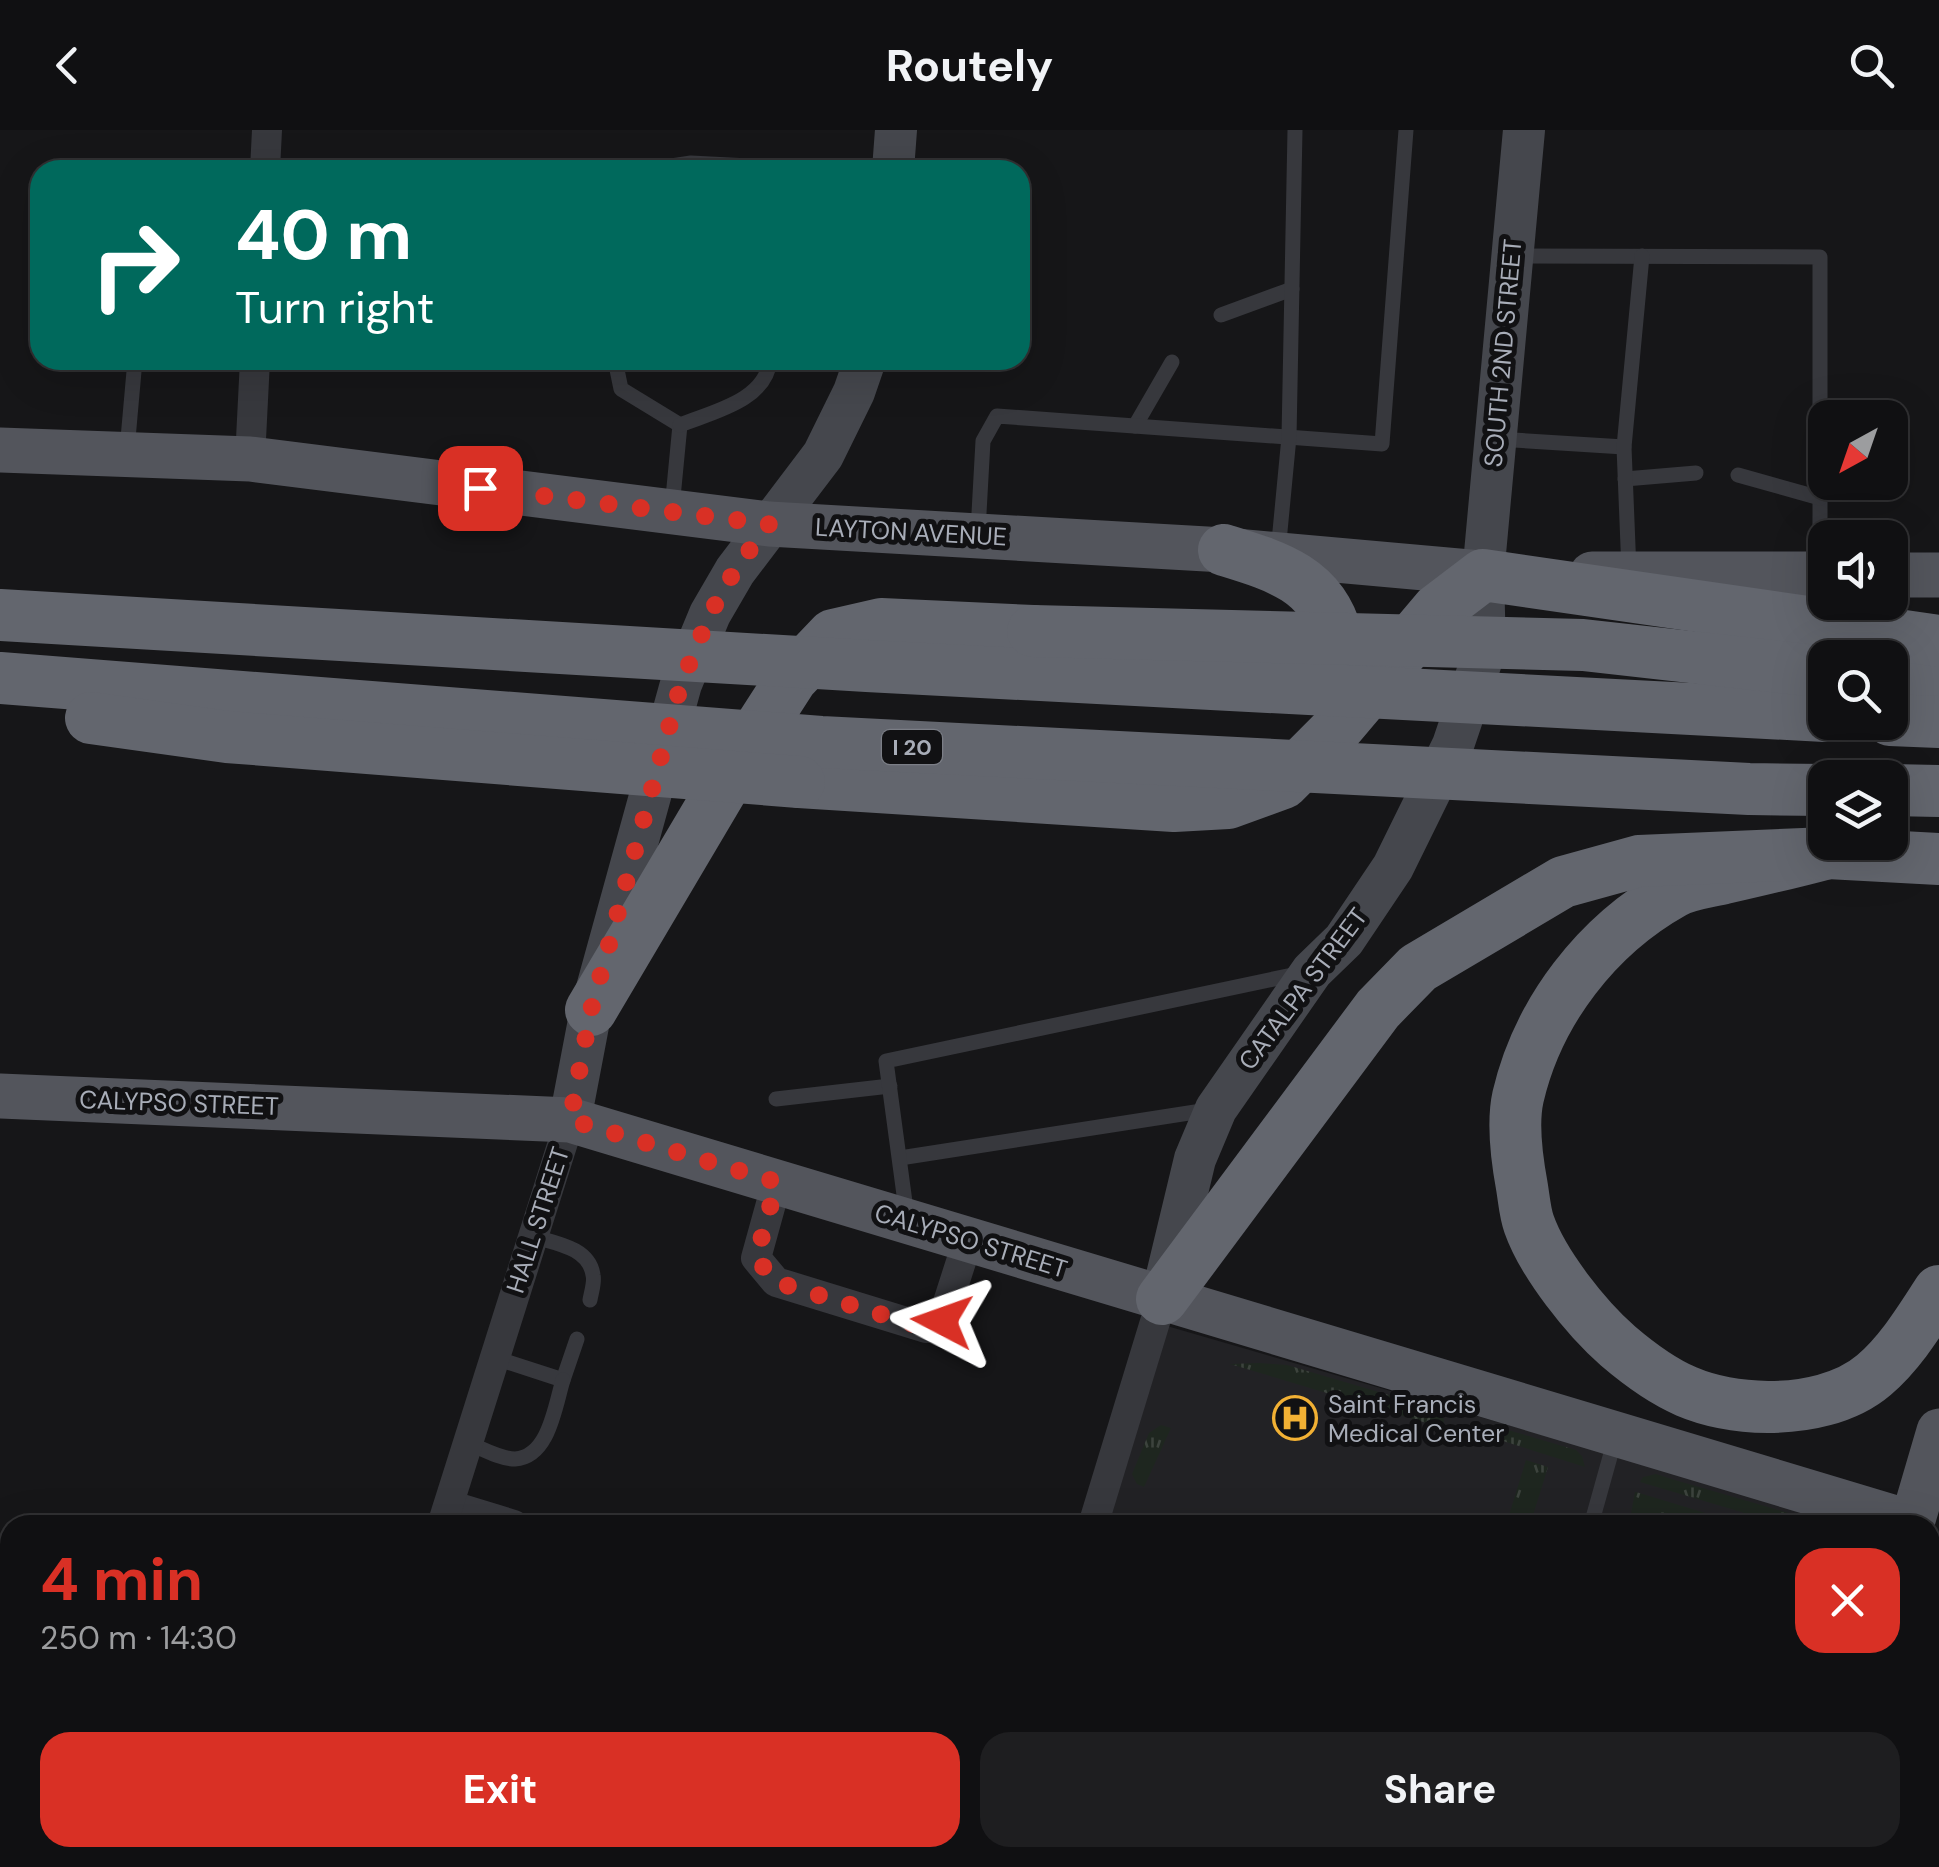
<!DOCTYPE html>
<meta charset="utf-8">
<style>
:root{--surface:#101012;--page:#1e1e20;--text:#f1f3f6;--muted:#9c9d9f;--line:#303032;--accent:#d93025}
body{margin:0;font-family:"DM Sans",sans-serif;background:var(--page);color:var(--text);height:100vh;display:flex;flex-direction:column;font-size:38px;white-space:nowrap}
*{box-sizing:border-box;margin:0}
p{font-size:32px;color:var(--muted)}
.icon{flex:none;width:55px;height:55px;fill:none;stroke:currentColor;stroke-width:2;stroke-linecap:round;stroke-linejoin:round}
.map{position:relative;flex:1;overflow:hidden}
.sheet{position:absolute;left:0px;top:1385px;width:1940px;height:352px;display:flex;flex-direction:column;background:var(--surface);border-radius:30px 30px 0 0;box-shadow:0 10px 40px #0002,0 0 0 2px var(--line)}
.sheet>*{flex:none}
.top-card{position:absolute;left:30px;top:30px;width:1000px;height:210px;border-radius:30px;box-shadow:0 10px 40px #0002,0 0 0 2px var(--line);background:#00695c;color:#fff;overflow:hidden}
.needle{width:65px;rotate:220deg}
.fabs{position:absolute;left:1808px;top:270px;display:grid;gap:20px}
.fabs a{display:grid;place-items:center;width:100px;height:100px;border-radius:20px;background:var(--surface);box-shadow:0 10px 40px #0002,0 0 0 2px var(--line);font-size:50px}
.pin{position:absolute;display:grid;place-items:center;width:85px;height:85px;color:#fff;margin:-42px;border-radius:20px;box-shadow:0 5px 15px #0006}
.me{position:absolute;width:110px;margin:-55px;rotate:274deg;stroke-linejoin:round;filter:drop-shadow(0 0 8px #0008)}
.turn{display:flex;align-items:center;gap:35px;height:210px;padding:0 40px;font-size:45px}
.turn .icon{width:130px;height:130px;stroke-width:2.5}
.turn b{display:block;font-size:70px;line-height:85px}
.round{display:grid;place-items:center;flex:none;width:105px;height:105px;border-radius:30px;background:var(--page)}
.summary{display:flex;align-items:center;justify-content:space-between;height:170px;padding:0 40px}
h1{font-size:60px;font-weight:700;line-height:75px;color:var(--accent)}
.primary-button{display:flex;gap:20px;margin-top:auto;padding:20px 40px}
.primary-button a{flex:1;height:115px;border-radius:30px;background:var(--accent);color:#fff;font-size:40px;font-weight:700;line-height:115px;text-align:center}
.primary-button a+a{background:var(--page);color:var(--text)}
header{display:flex;justify-content:space-between;align-items:center;height:130px;padding:0 40px;background:var(--surface);font-size:45px;font-weight:700}
.map>svg:first-child{display:block}
.built{fill:#222225}
.grass{fill:url(#grass-tufts)}
.lines{fill:none;stroke-linecap:round;stroke-linejoin:round}
.service{stroke:#37383d;stroke-width:15}
.minor{stroke:#37383d;stroke-width:30}
.tertiary{stroke:#37383d;stroke-width:38}
.secondary{stroke:#45474d;stroke-width:42}
.primary{stroke:#53555c;stroke-width:45}
.motorway{stroke:#63666e;stroke-width:52}
.motorway-bridge{stroke:#63666e;stroke-width:52}
.route{stroke:#d93025;stroke-width:18;stroke-dasharray:0 32.4}
.labels{text-anchor:middle;dominant-baseline:central;stroke-width:10;stroke-linejoin:round;paint-order:stroke}
.shield{fill:#111113;stroke:#7b7e86;stroke-width:2.5}
.shield-label{font-size:22px;font-weight:bold;fill:#a8adb8}
.street-label{font-size:25px;fill:#a8adb8;stroke:#111113}
.poi-label{font-size:25px;fill:#a8adb8;stroke:#111113;text-anchor:start}
</style>
<header><svg class="icon" aria-label="back" viewBox="0 0 24 24"><path d="M15 5l-7 7 7 7"/></svg>Routely<svg class="icon" aria-label="search" viewBox="0 0 24 24"><circle cx="10" cy="10" r="6"/><path d="M15 15l6 6"/></svg></header>
<div class="map">
<svg width="1939" height="1737" viewBox="0 0 1939 1737">
<defs>
<pattern id="grass-tufts" width="24" height="20" patternUnits="userSpaceOnUse" patternTransform="scale(2.5)"><rect width="24" height="20" fill="#1e261f"/><path d="M3 7l-1-3M5 7V3M7 7l1-3M15 17l-1-3M17 17v-4M19 17l1-3" fill="none" stroke="#3c433d"/></pattern>
</defs>
<rect width="100%" height="100%" fill="#161618"/>
<g class="built">
<polygon points="1167,1196 1853,1395 1108,1395"/>
<polygon points="1930,1417 1939,1420 1939,1737 1006,1737 1008,1728 1930,1728"/>
</g>
<g class="grass">
<polygon points="1259,1233 1287,1235 1433,1278 1444,1289 1443,1298 1230,1234"/>
<polygon points="1161,1295 1171,1298 1144,1357 1137,1354 1132,1344 1149,1303"/>
<polygon points="1501,1298 1576,1320 1582,1326 1585,1337 1487,1306"/>
<polygon points="1526,1330 1548,1337 1530,1395 1506,1395"/>
<polygon points="1656,1344 1668,1348 1830,1395 1785,1395 1640,1352 1643,1347"/>
<polygon points="1635,1362 1636,1362 1745,1395 1632,1395 1630,1389"/>
</g>
<g class="lines">
<g class="service">
<polyline points="645,40 691,33 828,40"/>
<polyline points="1517,126 1820,127 1820,440"/>
<polyline points="1221,185 1292,159"/>
<polyline points="615,230 621,259 680,295 672,378"/>
<path d="M 680,295 C 712,282 766,271 770,230"/>
<polyline points="1135,296 1172,232"/>
<polyline points="1498,309 1624,317"/>
<polyline points="127,320 135,230"/>
<polyline points="1738,345 1820,368"/>
<polyline points="1625,349 1696,343"/>
<polyline points="978,401 983,311 997,286 1382,314 1406,0"/>
<polyline points="1278,422 1289,307 1295,0"/>
<polyline points="1629,441 1624,317 1642,126"/>
<polyline points="776,969 890,956"/>
<polyline points="900,1028 1208,980"/>
<polyline points="907,1087 886,931 1302,843"/>
<path d="M 532,1106 C 554,1113 589,1117 593,1145 C 595,1152 591,1163 590,1170"/>
<polyline points="495,1228 563,1250 577,1209"/>
<path d="M 468,1313 C 481,1318 500,1329 515,1329 C 549,1327 555,1276 563,1250"/>
<polyline points="1591,1395 1615,1309"/>
<polyline points="1066,1728 1096,1737"/>
</g>
<g class="minor">
<polyline points="265,40 267,0"/>
<polyline points="250,329 255,230"/>
<polyline points="777,1052 756,1128 776,1152 926,1198 942,1191 968,1110"/>
<polyline points="449,1375 514,1395"/>
<polyline points="442,1395 570,990"/>
<polyline points="1093,1395 1162,1169"/>
<polyline points="0,1545 10,1546"/>
<polyline points="913,1728 944,1737"/>
<polyline points="338,1737 341,1728"/>
<polyline points="826,1737 829,1728"/>
<polyline points="988,1737 991,1728"/>
</g>
<polyline class="tertiary" points="1805,1737 1808,1728"/>
<g class="secondary">
<polyline points="893,40 896,0"/>
<polyline points="570,990 591,880 681,554 710,484 735,441 823,325 854,262 865,230"/>
<polyline points="1163,1162 1195,1029 1216,979 1312,841 1344,810 1393,737 1453,615 1485,520 1483,445 1524,0"/>
</g>
<g class="primary">
<polyline points="0,320 250,329 769,394 1224,420 1503,445"/>
<polyline points="1592,444 1825,444"/>
<polyline points="1890,445 1939,445"/>
<polyline points="0,966 570,990 1912,1393 1939,1301"/>
</g>
<g class="motorway">
<path d="M 1224,420 C 1276,436 1322,449 1337,506 C 1341,523 1345,535 1342,552"/>
<polyline points="1890,550 1939,557"/>
<polyline points="1890,590 1939,592"/>
<polyline points="799,652 1174,676 1228,673 1283,653 1333,603 1437,480 1483,445 1939,511"/>
<polyline points="1890,660 1939,661"/>
<path d="M 1828,723 C 1794,732 1760,740 1725,748 C 1709,752 1689,754 1674,762 C 1597,805 1538,881 1518,967 C 1512,994 1517,1030 1522,1057 C 1524,1069 1525,1083 1529,1094 C 1543,1134 1586,1188 1618,1216 C 1666,1257 1703,1276 1768,1277 C 1804,1277 1846,1269 1874,1245 C 1901,1222 1920,1190 1939,1161"/>
<polyline points="591,880 736,635 792,548 833,505 881,494 1033,501"/>
<polyline points="1162,1169 1378,879 1418,838 1563,752 1639,731 1828,723 1939,729"/>
</g>
<g class="motorway-bridge">
<polyline points="0,485 867,536 1825,586"/>
<polyline points="1033,501 1583,515 1825,542"/>
<polyline points="0,548 821,612 1749,659 1825,660"/>
<polyline points="91,588 227,607 799,652"/>
</g>
</g>
<g class="lines">
<polyline class="route" points="480,358 769,394 735,440 710,484 681,554 591,880 570,990 777,1052 756,1128 776,1152 926,1198 942,1191"/>
</g>
<defs>
<g id="hospital-ring" transform="scale(2.25)"><circle r="9.5" fill="#111113" stroke="#f2b134" stroke-width="1.5"/><path d="M-5-5h3v3.5h4V-5h3V5h-3V1.5h-4V5h-3Z" fill="#f2b134"/></g>
</defs>
<g fill-rule="evenodd">
<use href="#hospital-ring" x="1295" y="1288"/>
</g>
<g class="labels">
<rect class="shield" x="882" y="600" width="60" height="34" rx="8"/>
<g class="shield-label">
<text x="912" y="617">I 20</text>
</g>
<g class="street-label">
<text transform="translate(1503 223) rotate(-85)">SOUTH 2ND STREET</text>
<text transform="translate(911 402) rotate(3)">LAYTON AVENUE</text>
<text transform="translate(1303 859) rotate(-53)">CATALPA STREET</text>
<text transform="translate(179 973) rotate(2)">CALYPSO STREET</text>
<text transform="translate(538 1090) rotate(-72)">HALL STREET</text>
<text transform="translate(971 1111) rotate(17)">CALYPSO STREET</text>
</g>
<g class="poi-label">
<text x="1328" y="1274">Saint Francis<tspan x="1328" dy="29">Medical Center</tspan></text>
</g>
</g>
</svg>
<div class="fabs">
<a><svg class="needle" viewBox="-14 -14 28 28"><path d="M0-13l5 13h-10z" fill="#e53935"/><path d="M0 13l5-13h-10z" fill="#9c9d9f"/></svg></a>
<a><svg class="icon" aria-label="sound" viewBox="0 0 24 24"><path d="M4 9h4l5-4v14l-5-4H4zM17 9q2 3 0 6"/></svg></a>
<a><svg class="icon" aria-label="search" viewBox="0 0 24 24"><circle cx="10" cy="10" r="6"/><path d="M15 15l6 6"/></svg></a>
<a><svg class="icon" aria-label="layers" viewBox="0 0 24 24"><path d="M12 4l9 5-9 5-9-5zM3 14l9 5 9-5"/></svg></a>
</div>
<div class="pin" style="left:480px;top:358px;background:#d93025"><svg class="icon" aria-label="arrive" viewBox="0 0 24 24"><path d="M6 21V4h12l-3 4 3 4H6"/></svg></div>
<svg class="me" style="left:942px;top:1191px" viewBox="-20 -20 40 40"><path d="M0-17L14 15 0 8-14 15z" fill="#d93025" stroke="#fff" stroke-width="4"/></svg>
<div class="top-card">
<div class="turn"><svg class="icon" aria-label="right" viewBox="0 0 24 24"><path d="M7 20v-9h11M14 6l5 5-5 5"/></svg><div><b>40 m</b>Turn right</div></div>
</div>
<section class="sheet">
<div class="summary"><div><h1>4 min</h1><p>250 m · 14:30</p></div><a class="round" style="background:#d93025;color:#fff"><svg class="icon" aria-label="close" viewBox="0 0 24 24"><path d="M6 6l12 12M18 6L6 18"/></svg></a></div>
<div class="primary-button"><a>Exit</a><a>Share</a></div>
</section>
</div>
